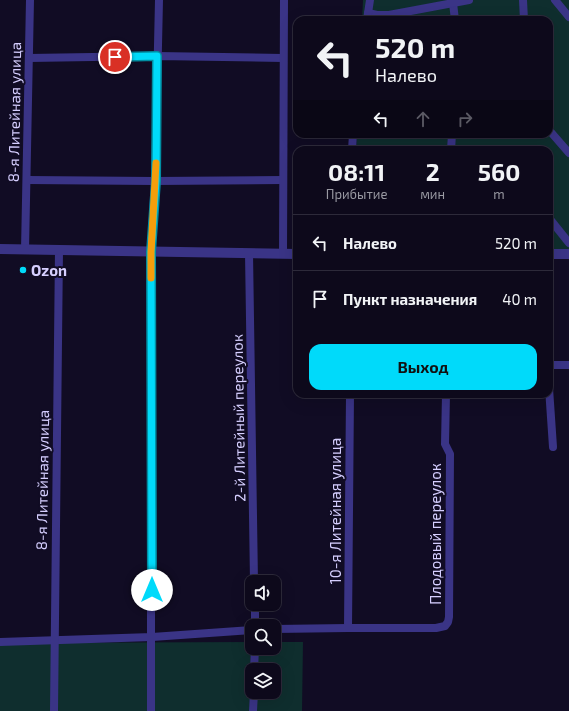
<!DOCTYPE html>
<html lang="ru">
<meta charset="utf-8">
<style>
:root{--surface:#0d091b;--page:#161224;--text:#f1f3f6;--muted:#9a9aa3;--line:#2d2a3a;--accent:#00dafa}
body{margin:0;font-family:"Exo 2",sans-serif;background:var(--page);color:var(--text);height:100vh;display:flex;flex-direction:column;font-size:15px;white-space:nowrap}
*{box-sizing:border-box;margin:0}
p{font-size:13px;color:var(--muted)}
.icon{flex:none;width:22px;height:22px;fill:none;stroke:currentColor;stroke-width:2;stroke-linecap:round;stroke-linejoin:round}
.map{position:relative;flex:1;overflow:hidden}
.panel{position:absolute;left:293px;top:146px;width:260px;height:252px;display:flex;flex-direction:column;background:var(--surface);border-radius:12px;box-shadow:0 4px 16px #0002,0 0 0 1px var(--line)}
.panel>*{flex:none}
.guide{position:absolute;left:293px;top:16px;width:260px;height:122px;border-radius:12px;box-shadow:0 4px 16px #0002,0 0 0 1px var(--line);background:#0d091b;color:var(--text);overflow:hidden}
.fabs{position:absolute;left:245px;top:575px;display:grid;gap:8px}
.fabs a{display:grid;place-items:center;width:36px;height:36px;border-radius:8px;background:var(--surface);box-shadow:0 4px 16px #0002,0 0 0 1px var(--line);font-size:20px}
.pin{position:absolute;display:grid;place-items:center;width:34px;height:34px;color:#fff;margin:-17px;border:2px solid #fff;border-radius:50%;box-shadow:0 1px 4px #0007}
.me{position:absolute;width:44px;margin:-22px;rotate:0deg;stroke-linejoin:round;filter:drop-shadow(0 0 3px #0008)}
.turn{display:flex;align-items:center;gap:14px;height:84px;padding:0 16px;font-size:18px}
.turn .icon{width:52px;height:52px;stroke-width:2.5}
.turn b{display:block;font-size:28px;line-height:34px}
.lanes{display:flex;align-items:center;height:38px;padding:0 16px;background:#0003;justify-content:center;gap:20px;direction:ltr}
.lanes .off{opacity:.35}
.eta{display:flex;justify-content:space-evenly;align-items:center;height:68px;text-align:center}
.eta b{font-size:24px;font-weight:700;line-height:28px}
.cta{display:flex;gap:8px;margin-top:auto;padding:8px 16px}
.cta a{flex:1;height:46px;border-radius:12px;background:var(--accent);color:#111;font-size:16px;font-weight:700;line-height:46px;text-align:center}
ul{padding:0;list-style:none}
li{display:flex;align-items:center;gap:12px;height:56px;padding:0 16px;border-top:1px solid var(--line)}
li div{flex:1}
li b{display:block;font-size:15px}
li em{font-style:normal}
.map>svg:first-child{display:block}
.green{fill:#0f2e2e;fill-rule:evenodd}
.lines{fill:none;stroke-linecap:round;stroke-linejoin:round}
.minor{stroke:#3a3486;stroke-width:8}
.tertiary{stroke:#3a3486;stroke-width:10}
.route-casing{stroke:#008ea2;stroke-width:10}
.route{stroke:#00dafa;stroke-width:7}
.slow{stroke:#f59e0b;stroke-width:7}
.poi-dot{fill:#00dafa;stroke:#110c24;stroke-width:1.5}
.labels{text-anchor:middle;dominant-baseline:central;stroke-width:4;stroke-linejoin:round;paint-order:stroke}
.street-label{font-size:15px;fill:#d6cfff;stroke:#110c24}
.poi-label{font-size:15px;font-weight:bold;fill:#d6cfff;stroke:#110c24;text-anchor:start}
</style>
<div class="map">
<svg width="569" height="711" viewBox="0 0 569 711">
<rect width="100%" height="100%" fill="#110c24"/>
<g class="green">
<polygon points="363,0 569,0 569,249 549,249 549,150 356,150 357,134 549,134 549,20 362,20"/>
<path d="M 252,642 L 252,648 L 274,648 L 274,642 L 303,642 L 302,711 L 0,711 L 0,643 ZM 252,670 L 274,670 L 274,692 L 252,692 Z"/>
</g>
<g class="lines">
<g class="minor">
<polyline points="523,0 524,20"/>
<polyline points="555,0 569,17"/>
<polyline points="453,3 455,20"/>
<polyline points="368,13 377,15 389,15 469,0"/>
<polyline points="367,20 370,0"/>
<polyline points="29,58 157,56 283,58"/>
<polyline points="549,130 569,153"/>
<polyline points="352,150 353,134"/>
<polyline points="451,150 452,134"/>
<polyline points="27,180 155,181 283,180"/>
<polyline points="549,218 569,243"/>
<polyline points="25,250 30,0"/>
<polyline points="249,253 254,582"/>
<polyline points="283,254 284,0"/>
<polyline points="549,365 569,365"/>
<polyline points="549,388 553,447"/>
<polyline points="255,604 255,626"/>
<polyline points="348,628 350,394"/>
<polyline points="274,629 348,628 436,628 445,626 448,622 449,617 450,454 445,444 446,394"/>
<polyline points="0,642 152,637 252,630"/>
<polyline points="254,670 255,648"/>
<polyline points="54,711 59,250"/>
<polyline points="151,711 151,252 155,181 159,0"/>
<polyline points="253,711 254,692"/>
</g>
<g class="tertiary">
<polyline points="0,249 297,254"/>
<polyline points="549,254 569,254"/>
</g>
</g>
<g class="lines">
<g class="route-casing">
<polyline id="route" points="115,57 157,56 156,181 151,252 152,590"/>
</g>
<use href="#route" class="route"/>
<polyline class="slow" points="151,278 151,252 156,163"/>
</g>
<circle class="poi-dot" cx="23" cy="270" r="4"/>
<g class="labels">
<g class="street-label">
<text transform="translate(14 112) rotate(-89)">8-я Литейная улица</text>
<text transform="translate(238 418) rotate(-91)">2-й Литейный переулок</text>
<text transform="translate(42 480) rotate(-89)">8-я Литейная улица</text>
<text transform="translate(335 511) rotate(-90)">10-я Литейная улица</text>
<text transform="translate(435 534) rotate(-90)">Плодовый переулок</text>
</g>
<g class="poi-label">
<text x="31" y="270">Ozon</text>
</g>
</g>
</svg>
<div class="fabs">
<a><svg class="icon" aria-label="sound" viewBox="0 0 24 24"><path d="M4 9h4l5-4v14l-5-4H4zM17 9q2 3 0 6"/></svg></a>
<a><svg class="icon" aria-label="search" viewBox="0 0 24 24"><circle cx="10" cy="10" r="6"/><path d="M15 15l6 6"/></svg></a>
<a><svg class="icon" aria-label="layers" viewBox="0 0 24 24"><path d="M12 4l9 5-9 5-9-5zM3 14l9 5 9-5"/></svg></a>
</div>
<div class="pin" style="left:115px;top:57px;background:#d93025"><svg class="icon" aria-label="arrive" viewBox="0 0 24 24"><path d="M6 21V4h12l-3 4 3 4H6"/></svg></div>
<svg class="me" style="left:152px;top:590px" viewBox="-20 -20 40 40"><circle r="19" fill="#fff"/><path d="M0-13L10 11 0 6-10 11z" fill="#00dafa"/></svg>
<div class="guide">
<div class="turn"><svg class="icon" aria-label="left" viewBox="0 0 24 24"><path d="M17 20v-9H6M10 6l-5 5 5 5"/></svg><div><b>520 m</b>Налево</div></div>
<div class="lanes"><svg class="icon" aria-label="left" viewBox="0 0 24 24"><path d="M17 20v-9H6M10 6l-5 5 5 5"/></svg><svg class="icon off" aria-label="ahead" viewBox="0 0 24 24"><path d="M12 20V5M6 11l6-6 6 6"/></svg><svg class="icon off" aria-label="right" viewBox="0 0 24 24"><path d="M7 20v-9h11M14 6l5 5-5 5"/></svg></div>
</div>
<section class="panel">
<div class="eta">
<div><b>08:11</b><p>Прибытие</p></div>
<div><b>2</b><p>мин</p></div>
<div><b>560</b><p>m</p></div>
</div>
<ul>
<li><svg class="icon" aria-label="left" viewBox="0 0 24 24"><path d="M17 20v-9H6M10 6l-5 5 5 5"/></svg><div><b>Налево</b></div><em>520 m</em></li>
<li><svg class="icon" aria-label="arrive" viewBox="0 0 24 24"><path d="M6 21V4h12l-3 4 3 4H6"/></svg><div><b>Пункт назначения</b></div><em>40 m</em></li>
</ul>
<div class="cta"><a>Выход</a></div>
</section>
</div>
